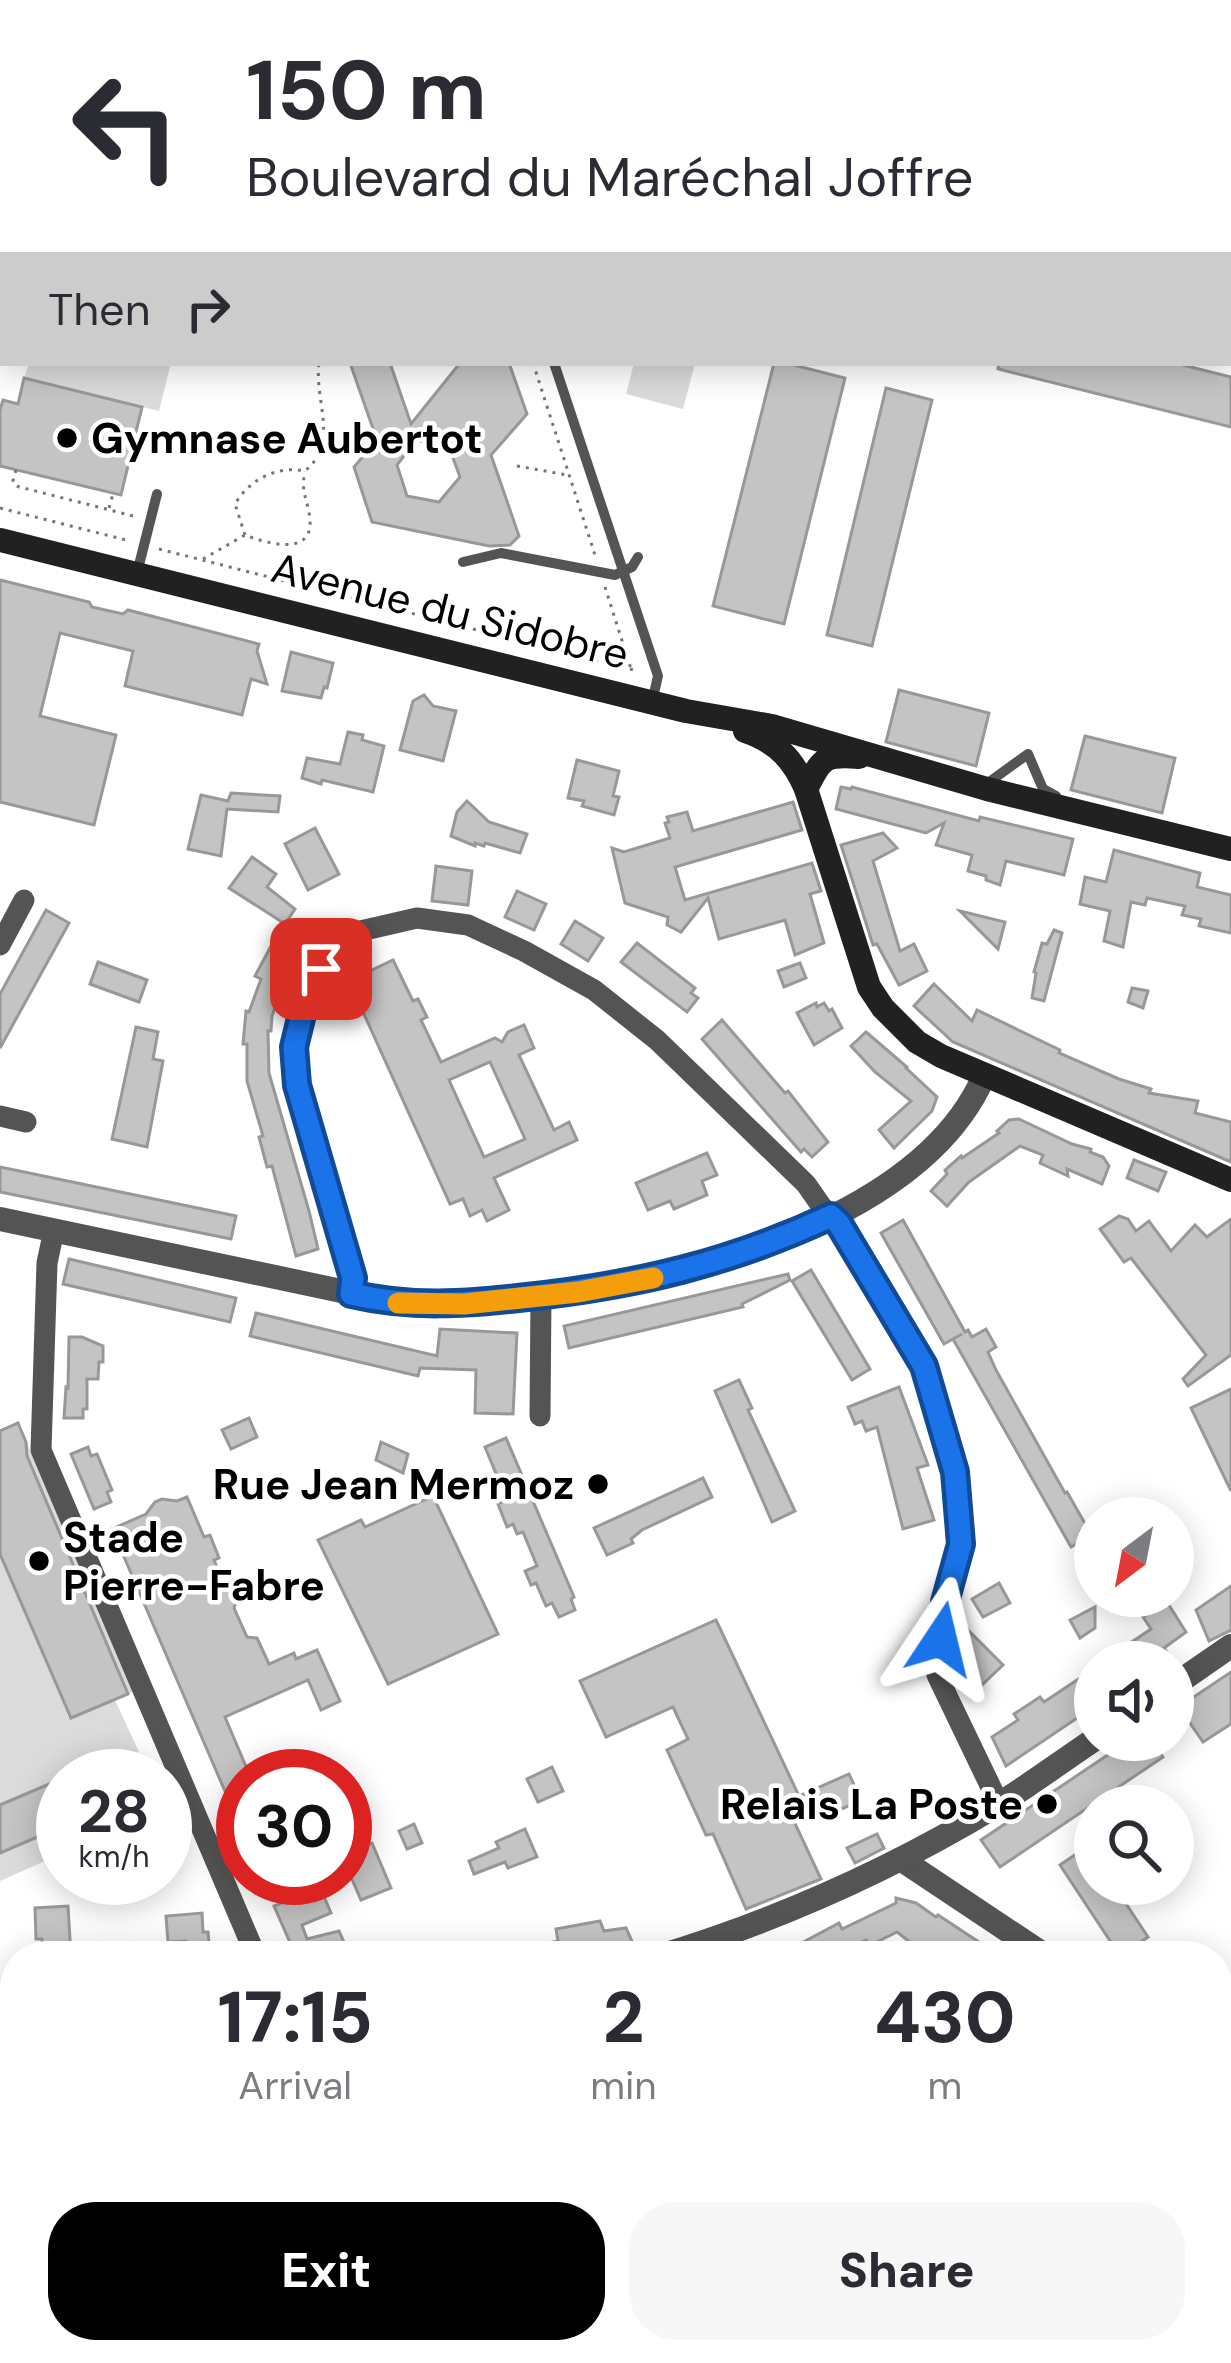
<!DOCTYPE html>
<meta charset="utf-8">
<style>
:root{--surface:#fff;--page:#f7f7f7;--text:#2b2b33;--muted:#7c7c81;--accent:#000}
body{margin:0;font-family:"DM Sans",sans-serif;background:var(--page);color:var(--text);height:100vh;display:flex;flex-direction:column;font-size:45px;white-space:nowrap}
*{box-sizing:border-box;margin:0}
p{font-size:39px;color:var(--muted)}
.icon{flex:none;width:66px;height:66px;fill:none;stroke:currentColor;stroke-width:2;stroke-linecap:round;stroke-linejoin:round}
.map{position:relative;flex:1;overflow:hidden}
.details{position:absolute;left:0px;top:1941px;width:1233px;height:423px;display:flex;flex-direction:column;background:var(--surface);border-radius:48px 48px 0 0;box-shadow:0 6px 30px #0003}
.details>*{flex:none}
.hud{position:absolute;left:0px;top:0px;width:1233px;height:366px;box-shadow:0 6px 30px #0003;background:#fff;color:var(--text);overflow:hidden}
.needle{width:78px;rotate:212deg}
.buttons{position:absolute;left:1074px;top:1497px;display:grid;gap:24px}
.buttons a{display:grid;place-items:center;width:120px;height:120px;border-radius:50%;background:var(--surface);box-shadow:0 6px 30px #0003;font-size:60px}
.speed{position:absolute;left:36px;top:1749px;display:flex;gap:24px;font-size:60px;font-weight:700;text-align:center}
.speed>*{display:grid;place-content:center;width:156px;height:156px;border-radius:50%;background:var(--surface);box-shadow:0 6px 30px #0003;line-height:1}
.speed small{font-size:30px;font-weight:400}
.speed .limit{border:18px solid #d22;background:#fff;color:#111}
.pin{position:absolute;display:grid;place-items:center;width:102px;height:102px;color:#fff;margin:-51px;border-radius:24px;box-shadow:0 6px 18px #0006}
.me{position:absolute;width:132px;margin:-66px;rotate:10deg;stroke-linejoin:round;filter:drop-shadow(0 0 9px #0008)}
.turn{display:flex;align-items:center;gap:42px;height:252px;padding:0 48px;font-size:54px}
.turn .icon{width:156px;height:156px;stroke-width:2.5}
.turn b{display:block;font-size:84px;line-height:102px}
.then{display:flex;align-items:center;height:114px;padding:0 48px;background:#0003;gap:24px;font-size:45px}
.eta{display:flex;justify-content:space-evenly;align-items:center;height:204px;text-align:center}
.eta b{font-size:72px;font-weight:800;line-height:84px}
.button{display:flex;gap:24px;margin-top:auto;padding:24px 48px}
.button a{flex:1;height:138px;border-radius:48px;background:var(--accent);color:#fff;font-size:48px;font-weight:800;line-height:138px;text-align:center}
.button a+a{background:var(--page);color:var(--text)}
.map>svg:first-child{display:block}
.green{fill:#dbdbdb}
.building{fill:#c4c4c4;stroke:#989898;stroke-width:3;fill-rule:evenodd}
.lines{fill:none;stroke-linecap:round;stroke-linejoin:round}
.path{stroke:#767676;stroke-width:3;stroke-dasharray:3 6;stroke-linecap:butt}
.service{stroke:#545454;stroke-width:10}
.minor{stroke:#545454;stroke-width:21}
.tertiary{stroke:#545454;stroke-width:24}
.secondary{stroke:#212121;stroke-width:24}
.route-casing{stroke:#114b97;stroke-width:30}
.route{stroke:#1a73e8;stroke-width:21}
.slow{stroke:#f59e0b;stroke-width:21}
.poi-dot{fill:#000;stroke:#fff;stroke-width:4.5}
.labels{text-anchor:middle;dominant-baseline:central;stroke-width:9;stroke-linejoin:round;paint-order:stroke}
.poi-label{font-size:42px;font-weight:bold;fill:#000;stroke:#fff;text-anchor:start}
.street-label{font-size:42px;fill:#000;stroke:#fff}
</style>
<div class="map">
<svg width="1231" height="2363" viewBox="0 0 1231 2363">
<rect width="100%" height="100%" fill="#fff"/>
<g class="green">
<polygon points="576,0 784,0 783,3 577,3"/>
<polygon points="29,363 171,363 159,411 24,378"/>
<polygon points="634,363 695,363 683,409 626,394"/>
<polygon points="18,1423 135,1691 115,1700 150,1776 63,1776 63,1853 0,1881 0,1431"/>
</g>
<g class="building">
<path d="M 350,363 L 390,363 L 411,424 L 460,363 L 509,363 L 527,414 L 491,455 L 519,536 L 510,545 L 489,546 L 372,522 L 354,467 L 377,440 ZM 416,440 L 449,447 L 460,477 L 439,502 L 407,496 L 397,465 Z"/>
<polygon points="774,363 786,363 845,378 784,624 713,606"/>
<polygon points="999,363 1175,363 1231,377 1231,427 998,369"/>
<polygon points="24,378 142,407 121,495 0,466 0,410 3,400 18,404"/>
<polygon points="886,388 932,400 872,646 827,635"/>
<polygon points="0,580 89,602 92,607 123,614 128,610 259,644 257,651 267,684 251,679 242,715 125,686 133,651 60,633 40,716 116,735 94,825 0,802"/>
<polygon points="291,652 333,663 327,688 324,687 321,698 282,691"/>
<polygon points="899,690 989,713 976,766 886,742"/>
<polygon points="424,695 433,706 456,711 443,761 400,750 413,701"/>
<polygon points="348,732 363,735 362,740 384,746 373,792 322,780 321,784 302,778 307,758 340,764"/>
<polygon points="1085,736 1175,758 1162,813 1071,790"/>
<polygon points="577,760 619,771 613,796 619,797 614,815 582,806 584,801 568,798"/>
<polygon points="841,787 851,789 852,787 979,821 980,817 1073,839 1064,875 1006,861 1000,885 986,880 986,876 968,871 972,855 936,845 944,823 926,833 836,809"/>
<polygon points="231,793 280,796 278,812 227,809 221,856 188,849 201,795 228,801"/>
<polygon points="467,801 489,822 527,834 520,853 485,843 484,846 475,843 475,846 451,836 457,812"/>
<polygon points="793,802 802,830 675,867 685,900 812,863 821,891 810,894 824,943 795,955 785,920 719,939 708,898 681,932 667,925 668,917 625,903 612,848 624,852 670,838 665,823 669,822 667,817 687,812 693,831"/>
<polygon points="315,828 339,874 308,890 285,844"/>
<polygon points="883,833 897,848 873,861 900,951 914,944 927,971 899,985 877,944 873,945 841,845"/>
<polygon points="1114,850 1200,873 1197,887 1231,895 1231,933 1199,926 1201,919 1182,915 1185,906 1147,898 1145,905 1131,902 1123,947 1104,941 1110,911 1080,904 1085,877 1106,882"/>
<polygon points="252,857 276,874 267,887 295,909 285,924 229,888"/>
<polygon points="436,866 472,871 468,905 432,901"/>
<polygon points="517,891 546,904 534,930 505,917"/>
<polygon points="46,910 69,923 0,1048 0,994"/>
<polygon points="960,911 1005,922 998,949"/>
<polygon points="575,921 603,938 588,961 561,944"/>
<polygon points="1054,930 1062,933 1044,1001 1032,998 1036,973 1034,972 1042,943 1047,944"/>
<polygon points="637,943 695,988 691,993 698,998 687,1012 621,962"/>
<polygon points="271,946 297,959 282,989 272,1016 271,1031 268,1031 269,1073 309,1211 318,1249 296,1256 272,1166 267,1167 259,1137 263,1136 247,1081 247,1044 243,1044 246,1011 249,1012 261,979 255,976"/>
<path d="M 393,960 L 413,1001 L 418,999 L 427,1017 L 421,1020 L 441,1062 L 495,1038 L 502,1042 L 508,1032 L 524,1025 L 534,1048 L 519,1055 L 554,1130 L 569,1122 L 577,1140 L 494,1178 L 509,1210 L 487,1221 L 482,1210 L 470,1216 L 463,1199 L 450,1204 L 349,981 ZM 490,1062 L 525,1139 L 484,1157 L 449,1080 Z"/>
<polygon points="98,962 147,980 139,1002 90,984"/>
<polygon points="800,963 806,978 784,987 778,971"/>
<polygon points="934,984 972,1021 977,1010 1060,1050 1059,1053 1119,1079 1151,1089 1149,1093 1198,1101 1195,1113 1231,1122 1231,1162 953,1042 914,1006"/>
<polygon points="1132,988 1148,991 1143,1008 1128,1002"/>
<polygon points="816,1003 817,1007 824,1003 829,1011 832,1009 842,1028 814,1045 797,1013"/>
<polygon points="722,1020 785,1093 788,1091 828,1142 812,1157 804,1149 801,1152 702,1039"/>
<polygon points="136,1027 158,1032 153,1059 163,1061 147,1147 112,1139"/>
<polygon points="866,1032 907,1067 906,1068 937,1097 932,1111 894,1148 879,1130 911,1101 875,1072 851,1046"/>
<polygon points="1019,1119 1072,1144 1091,1149 1090,1152 1103,1157 1109,1166 1102,1184 1067,1169 1068,1176 1040,1163 1043,1155 1020,1146 969,1182 947,1206 931,1191 947,1174 945,1170 961,1156 962,1158 999,1133 997,1131 1009,1120"/>
<polygon points="707,1153 717,1175 702,1181 707,1195 674,1209 670,1201 648,1210 636,1183"/>
<polygon points="1134,1160 1166,1172 1158,1191 1127,1178"/>
<polygon points="0,1167 236,1216 231,1239 0,1192"/>
<polygon points="1119,1216 1128,1219 1136,1231 1149,1221 1171,1251 1195,1225 1207,1237 1231,1219 1231,1355 1188,1386 1183,1379 1206,1355 1131,1258 1124,1262 1100,1229"/>
<polygon points="903,1220 965,1332 968,1330 972,1337 986,1329 996,1347 988,1352 996,1370 1065,1493 1067,1492 1087,1527 1081,1531 1085,1539 1071,1547 953,1339 962,1334 944,1344 881,1233"/>
<polygon points="69,1259 236,1298 230,1322 63,1284"/>
<polygon points="811,1270 870,1369 852,1380 792,1281"/>
<polygon points="788,1274 790,1280 742,1304 743,1307 569,1348 564,1326"/>
<polygon points="256,1313 437,1356 440,1329 517,1333 513,1414 475,1413 476,1370 420,1368 418,1376 250,1336"/>
<polygon points="69,1337 82,1337 103,1346 103,1362 99,1362 98,1379 87,1379 87,1409 83,1409 83,1418 64,1418 66,1387 68,1388"/>
<polygon points="739,1380 752,1408 748,1410 795,1511 772,1522 715,1391"/>
<polygon points="899,1387 928,1465 917,1468 934,1520 903,1529 877,1427 866,1431 862,1421 855,1424 848,1407"/>
<polygon points="1231,1389 1231,1491 1191,1408"/>
<polygon points="249,1418 257,1437 231,1449 222,1430"/>
<polygon points="18,1423 26,1442 27,1456 128,1694 71,1718 0,1554 0,1431"/>
<polygon points="506,1438 574,1597 571,1599 575,1610 559,1617 552,1603 546,1606 536,1583 531,1585 525,1571 537,1566 523,1532 517,1534 513,1524 507,1527 498,1504 507,1500 485,1447"/>
<polygon points="381,1442 408,1454 403,1473 376,1460"/>
<polygon points="88,1447 91,1456 97,1454 112,1490 107,1492 111,1502 94,1509 71,1454"/>
<polygon points="703,1478 712,1497 642,1530 631,1539 633,1543 607,1555 594,1528"/>
<polygon points="433,1496 498,1634 388,1684 318,1540 361,1520 365,1527"/>
<polygon points="187,1497 204,1537 210,1535 219,1558 214,1560 224,1584 235,1589 238,1597 234,1608 247,1637 257,1638 269,1664 294,1653 296,1659 317,1650 340,1701 321,1710 308,1680 225,1717 250,1776 243,1776 243,1833 112,1529 146,1514 155,1502 162,1499 177,1501"/>
<polygon points="999,1583 1010,1603 983,1617 972,1599"/>
<polygon points="1231,1586 1231,1630 1209,1641 1196,1610"/>
<polygon points="1167,1602 1186,1632 1164,1648 1169,1655 1159,1662 1102,1662 1151,1629 1143,1617"/>
<polygon points="1095,1607 1095,1628 1080,1638 1070,1620"/>
<polygon points="716,1620 799,1796 849,1774 861,1800 831,1814 824,1801 791,1815 821,1879 746,1909 713,1834 706,1835 667,1750 688,1739 673,1707 606,1737 580,1681"/>
<polygon points="960,1622 1003,1665 982,1685 963,1665 971,1657"/>
<polygon points="1095,1668 1095,1706 1006,1766 992,1737 1018,1720 1014,1714 1040,1697 1044,1702"/>
<polygon points="1231,1672 1231,1724 1203,1742 1179,1707"/>
<polygon points="1130,1740 1152,1740 1163,1757 1000,1867 981,1840"/>
<polygon points="552,1767 563,1791 538,1802 527,1779"/>
<polygon points="63,1778 63,1826 0,1853 0,1805"/>
<polygon points="414,1824 422,1843 407,1849 399,1831"/>
<polygon points="525,1829 537,1857 508,1868 505,1862 474,1874 469,1861 499,1848 496,1842"/>
<polygon points="877,1834 884,1848 855,1863 847,1848"/>
<polygon points="372,1843 391,1888 361,1900 345,1863 345,1855"/>
<polygon points="1088,1846 1095,1856 1095,1884 1113,1884 1148,1937 1120,1956 1060,1865"/>
<polygon points="320,1887 331,1913 302,1925 307,1939 339,1931 350,1956 296,1956 274,1906"/>
<polygon points="896,1898 916,1903 936,1917 938,1915 1000,1956 928,1956 897,1932 869,1946 866,1940 836,1956 777,1956 839,1923 842,1929 896,1903"/>
<polygon points="68,1906 71,1956 43,1956 42,1939 36,1939 35,1908"/>
<polygon points="202,1913 203,1932 208,1932 210,1952 187,1953 186,1941 168,1942 166,1916"/>
<polygon points="600,1921 604,1931 626,1928 635,1948 597,1956 524,1956 523,1949 558,1941 556,1929"/>
</g>
<g class="lines">
<g class="path">
<polyline points="588,0 589,3"/>
<polyline points="533,363 595,555"/>
<polyline points="517,466 567,475"/>
<polyline points="16,470 13,481 16,486 137,517"/>
<polyline points="0,508 126,540"/>
<polyline points="109,508 113,494"/>
<path d="M 245,535 L 235,504 C 249,480 277,465 305,471 C 340,442 314,402 319,363"/>
<polyline points="159,549 638,671"/>
<path d="M 203,559 L 245,535 C 265,543 312,557 310,521 C 309,501 300,494 305,471"/>
<polyline points="605,587 631,669"/>
</g>
<g class="service">
<polyline points="554,363 658,676 652,702"/>
<polyline points="463,562 501,553 615,575 632,567 638,557"/>
<polyline points="137,573 157,494"/>
<polyline points="985,785 1028,754 1043,789 1056,796"/>
</g>
<g class="minor">
<polyline points="0,945 24,900"/>
<polyline points="0,1116 26,1122"/>
<polyline points="54,1230 47,1263 41,1450 256,1956"/>
<polyline points="351,1294 353,1278 297,1085 294,1047 303,1010 321,969 356,932 417,918 468,925 524,951 594,990 657,1040 806,1184 822,1207 840,1224 924,1366 955,1472 961,1544 945,1602 937,1675 999,1804"/>
<polyline points="540,1416 541,1295"/>
<polyline points="0,2268 15,2288"/>
<polyline points="284,2349 294,2363"/>
<polyline points="728,2349 735,2363"/>
</g>
<g class="tertiary">
<path d="M 0,1219 L 398,1303 C 444,1306 488,1301 535,1296 C 568,1292 601,1290 634,1283 C 755,1257 931,1198 984,1076"/>
<polyline points="1173,1686 1231,1646"/>
<polyline points="902,1860 1046,1956"/>
<path d="M 660,1956 C 778,1920 890,1870 996,1806 C 1030,1785 1062,1761 1095,1739"/>
<polyline points="0,2031 15,2033"/>
<polyline points="1218,2058 1231,2064"/>
<polyline points="1218,2284 1231,2275"/>
<polyline points="1105,2363 1125,2349"/>
</g>
<g class="secondary">
<polyline points="0,540 686,711 772,726 987,789 1231,849"/>
<path d="M 745,731 C 777,742 793,759 806,789 L 869,987 L 883,1008 L 917,1042 L 941,1056 L 1231,1180"/>
<path d="M 806,789 C 822,758 824,754 859,757"/>
</g>
</g>
<g class="lines">
<g class="route-casing">
<path id="route" d="M 321,969 L 303,1010 L 294,1047 L 297,1085 L 353,1278 L 351,1294 C 411,1308 466,1304 527,1297 C 637,1285 730,1263 831,1216 L 839,1224 L 924,1366 L 955,1472 L 961,1544 L 945,1602 L 941,1639"/>
</g>
<use href="#route" class="route"/>
<polyline class="slow" points="398,1303 464,1304 578,1292 653,1278"/>
</g>
<g class="poi-dot">
<circle cx="67" cy="438" r="12"/>
<circle cx="598" cy="1484" r="12"/>
<circle cx="39" cy="1561" r="12"/>
<circle cx="1047" cy="1804" r="12"/>
</g>
<g class="labels">
<g class="poi-label">
<text x="91" y="438">Gymnase Aubertot</text>
<text x="574" y="1484" text-anchor="end">Rue Jean Mermoz</text>
<text x="63" y="1537">Stade<tspan x="63" dy="48">Pierre-Fabre</tspan></text>
<text x="1023" y="1804" text-anchor="end">Relais La Poste</text>
</g>
<g class="street-label">
<text transform="translate(450 611) rotate(14)">Avenue du Sidobre</text>
</g>
</g>
</svg>
<div class="buttons">
<a><svg class="needle" viewBox="-14 -14 28 28"><path d="M0-13l5 13h-10z" fill="#e53935"/><path d="M0 13l5-13h-10z" fill="#7c7c81"/></svg></a>
<a><svg class="icon" aria-label="sound" viewBox="0 0 24 24"><path d="M4 9h4l5-4v14l-5-4H4zM17 9q2 3 0 6"/></svg></a>
<a><svg class="icon" aria-label="search" viewBox="0 0 24 24"><circle cx="10" cy="10" r="6"/><path d="M15 15l6 6"/></svg></a>
</div>
<div class="speed"><div>28<small>km/h</small></div><div class="limit">30</div></div>
<div class="pin" style="left:321px;top:969px;background:#d93025"><svg class="icon" aria-label="arrive" viewBox="0 0 24 24"><path d="M6 21V4h12l-3 4 3 4H6"/></svg></div>
<svg class="me" style="left:941px;top:1639px" viewBox="-20 -20 40 40"><path d="M0-17L14 15 0 8-14 15z" fill="#1a73e8" stroke="#fff" stroke-width="4"/></svg>
<div class="hud">
<div class="turn"><svg class="icon" aria-label="left" viewBox="0 0 24 24"><path d="M17 20v-9H6M10 6l-5 5 5 5"/></svg><div><b>150 m</b>Boulevard du Maréchal Joffre</div></div>
<div class="then">Then<svg class="icon" aria-label="right" viewBox="0 0 24 24"><path d="M7 20v-9h11M14 6l5 5-5 5"/></svg></div>
</div>
<section class="details">
<div class="eta">
<div><b>17:15</b><p>Arrival</p></div>
<div><b>2</b><p>min</p></div>
<div><b>430</b><p>m</p></div>
</div>
<div class="button"><a>Exit</a><a>Share</a></div>
</section>
</div>
